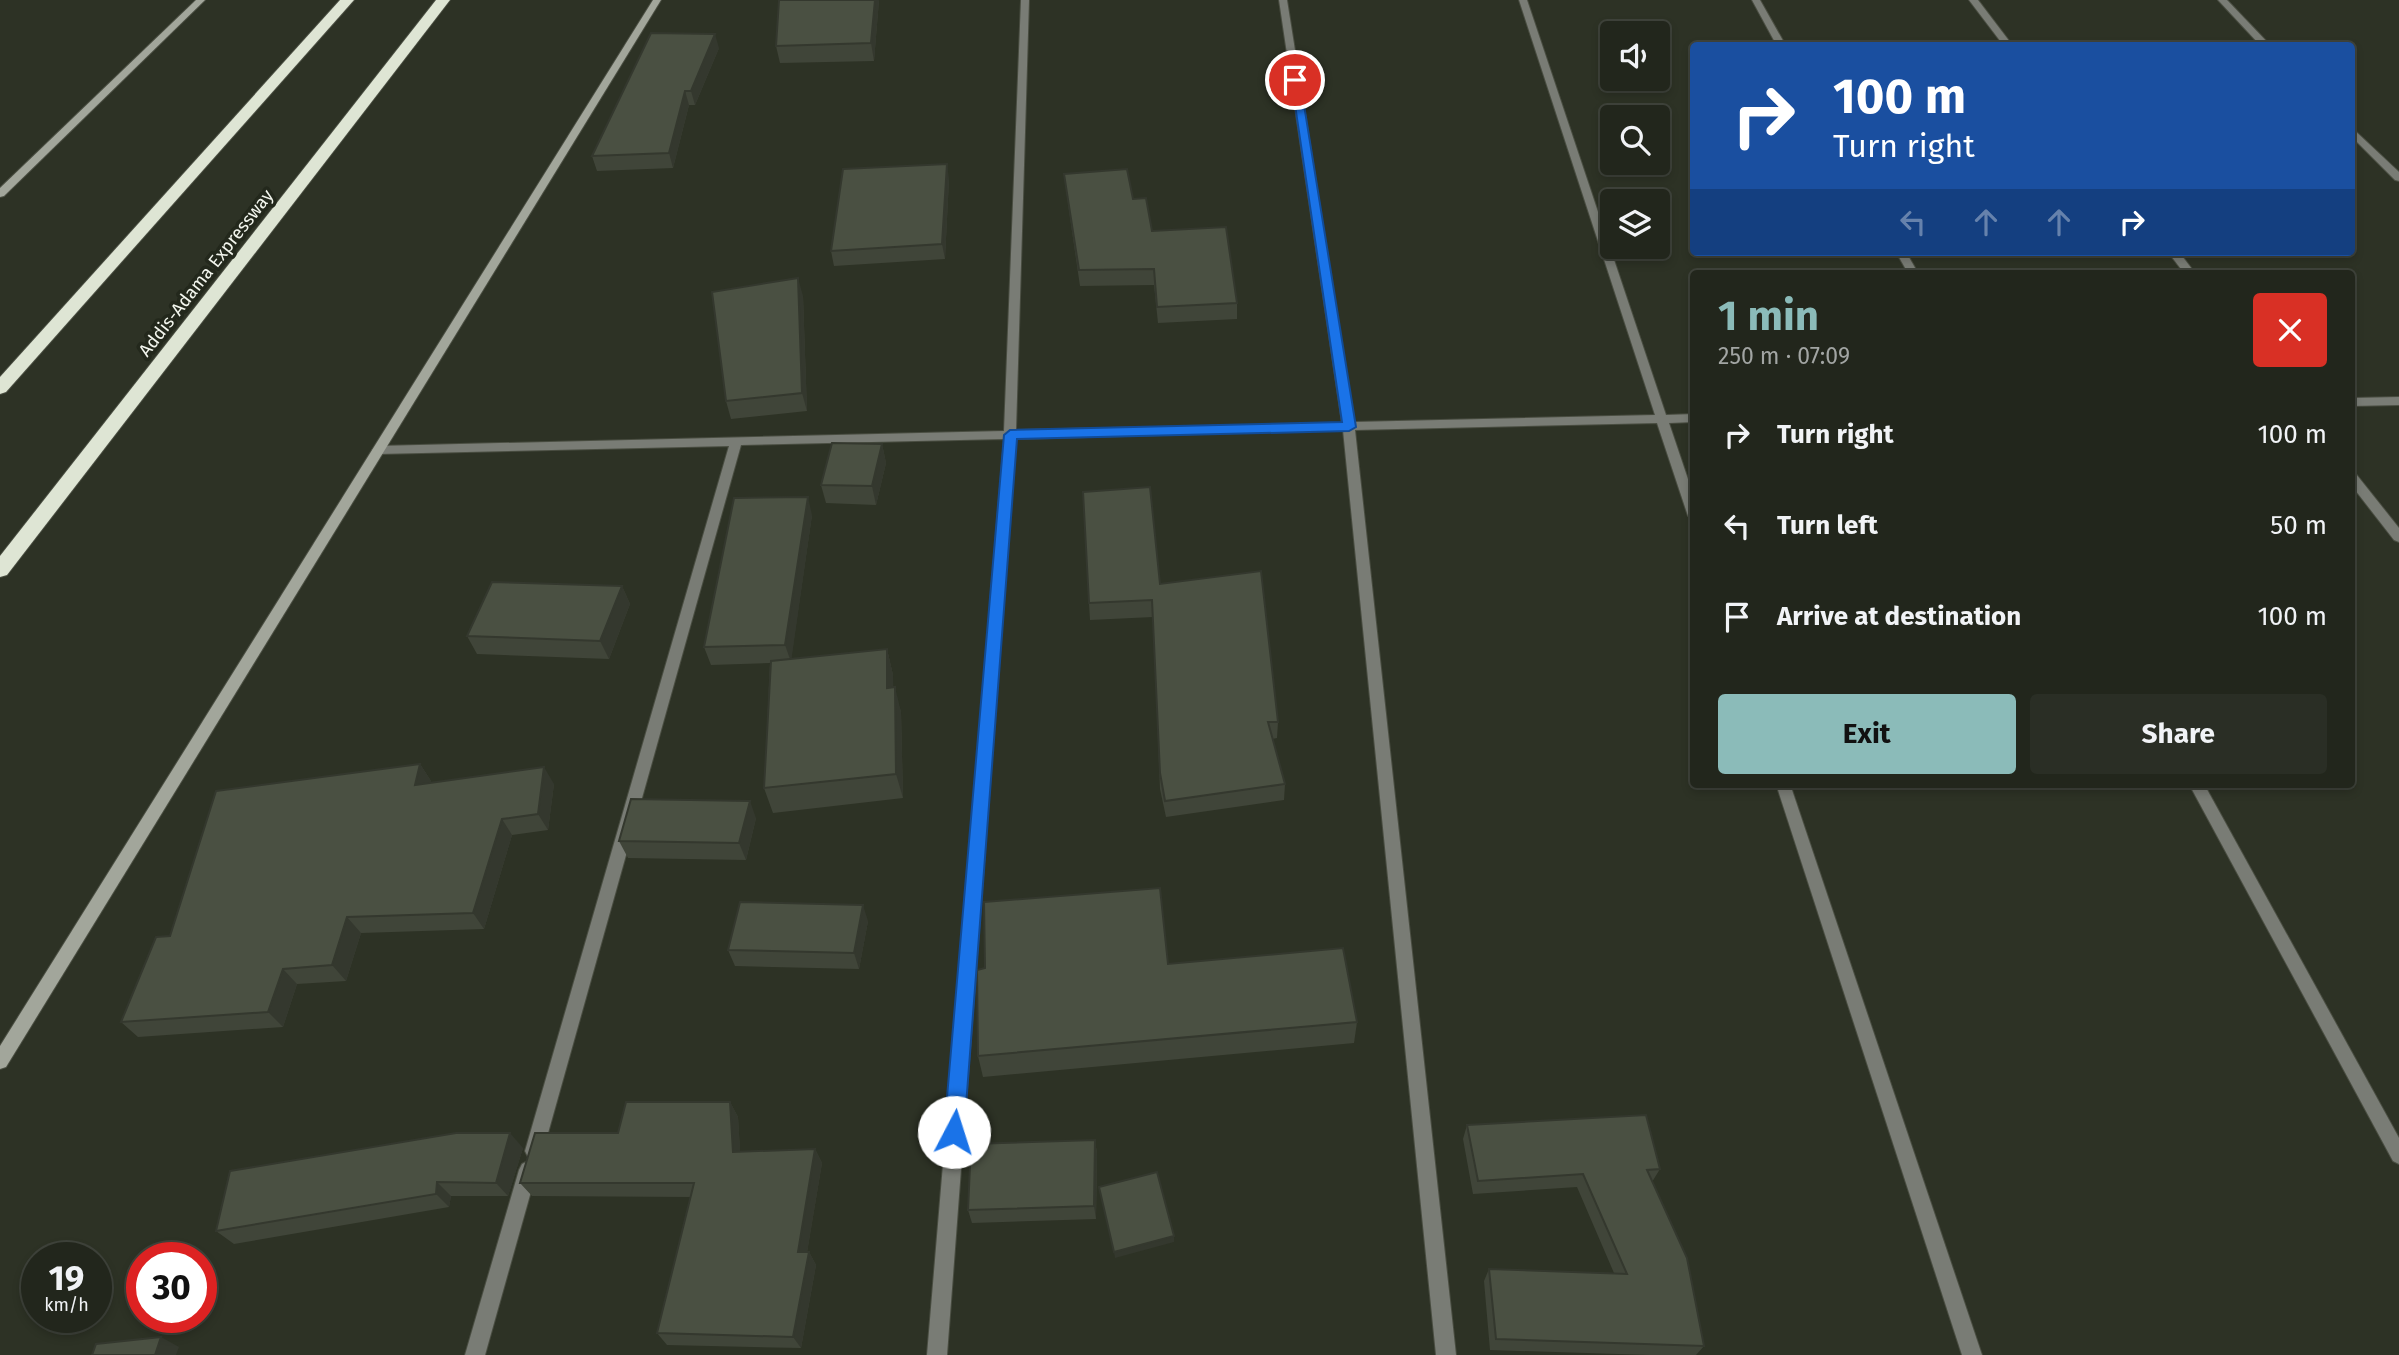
<!DOCTYPE html>
<meta charset="utf-8">
<style>
:root{--surface:#22261c;--page:#2a2e25;--text:#f1f3f6;--muted:#a2a5a3;--line:#3f433b;--accent:#8bbbb9}
body{margin:0;font-family:"Fira Sans",sans-serif;background:var(--page);color:var(--text);height:100vh;display:flex;flex-direction:column;font-size:26px;white-space:nowrap}
*{box-sizing:border-box;margin:0}
p{font-size:23px;color:var(--muted)}
.icon{flex:none;width:38px;height:38px;fill:none;stroke:currentColor;stroke-width:2;stroke-linecap:round;stroke-linejoin:round}
.map{position:relative;flex:1;overflow:hidden}
.side{position:absolute;left:1690px;top:270px;width:665px;height:518px;display:flex;flex-direction:column;background:var(--surface);border-radius:7px;box-shadow:0 4px 10px #0003,0 0 0 2px var(--line)}
.side>*{flex:none}
.top-card{position:absolute;left:1690px;top:42px;width:665px;height:214px;border-radius:7px;box-shadow:0 4px 10px #0003,0 0 0 2px var(--line);background:#1a4fa0;color:#fff;overflow:hidden}
.buttons{position:absolute;left:1600px;top:21px;display:grid;gap:14px}
.buttons a{display:grid;place-items:center;width:70px;height:70px;border-radius:7px;background:var(--surface);box-shadow:0 4px 10px #0003,0 0 0 2px var(--line);font-size:35px}
.speed{position:absolute;left:21px;top:1242px;display:flex;gap:14px;font-size:35px;font-weight:700;text-align:center}
.speed>*{display:grid;place-content:center;width:91px;height:91px;border-radius:50%;background:var(--surface);box-shadow:0 4px 10px #0003,0 0 0 2px var(--line);line-height:1}
.speed small{font-size:18px;font-weight:400}
.speed .limit{border:10px solid #d22;background:#fff;color:#111}
.pin{position:absolute;display:grid;place-items:center;width:60px;height:60px;color:#fff;margin:-30px;border:4px solid #fff;border-radius:50%;box-shadow:0 2px 7px #0007}
.me{position:absolute;width:77px;margin:-38px;rotate:5deg;stroke-linejoin:round;filter:drop-shadow(0 0 5px #0008)}
.turn{display:flex;align-items:center;gap:24px;height:147px;padding:0 28px;font-size:32px}
.turn .icon{width:91px;height:91px;stroke-width:2.5}
.turn b{display:block;font-size:49px;line-height:60px}
.lanes{display:flex;align-items:center;height:66px;padding:0 28px;background:#0003;justify-content:center;gap:35px;direction:ltr}
.lanes .off{opacity:.35}
.round{display:grid;place-items:center;flex:none;width:74px;height:74px;border-radius:7px;background:var(--page)}
.summary{display:flex;align-items:center;justify-content:space-between;height:119px;padding:0 28px}
h1{font-size:42px;font-weight:700;line-height:52px;color:var(--accent)}
.action{display:flex;gap:14px;margin-top:auto;padding:14px 28px}
.action a{flex:1;height:80px;border-radius:7px;background:var(--accent);color:#111;font-size:28px;font-weight:700;line-height:80px;text-align:center}
.action a+a{background:var(--page);color:var(--text)}
ul{padding:0;list-style:none}
li{display:flex;align-items:center;gap:21px;height:91px;padding:0 28px}
li div{flex:1}
li b{display:block;font-size:26px}
li em{font-style:normal}
.map>svg:first-child{display:block}
.lines{fill:none;stroke-linecap:round;stroke-linejoin:round}
.street-casing{stroke:#494d41;stroke-width:2}
.secondary-casing{stroke:#494d41;stroke-width:2}
.highway-casing{stroke:#494d41;stroke-width:2}
.street{fill:#797c75;fill-rule:evenodd}
.secondary{fill:#a2a69b;fill-rule:evenodd}
.highway{fill:#dee5d4;fill-rule:evenodd}
.wall{fill:#404539}
.shaded-wall{fill:#34382e}
.building{fill:#4a5042;stroke:#34382e;stroke-width:2}
.route{fill:#1a73e8;stroke:#114b97;stroke-width:2}
.labels{text-anchor:middle;dominant-baseline:central;stroke-width:7;stroke-linejoin:round;paint-order:stroke}
.far-street-label{font-size:18px;fill:#f3f6ee;stroke:#23281c}
</style>
<div class="map">
<svg width="2399" height="1355" viewBox="0 0 2399 1355">
<rect width="100%" height="100%" fill="#2d3225"/>
<g class="lines">
<g class="street-casing">
<g id="street">
<polygon points="1021,0 1029,0 1016,430 1342,423 1279,0 1287,0 1354,422 1655,415 1519,0 1527,0 1666,415 1694,414 1694,422 1669,423 1694,497 1694,520 1688,516 1657,423 1355,430 1456,1355 1436,1355 1343,430 1016,439 947,1355 927,1355 1004,439 741,445 543,1151 540,1157 534,1160 528,1157 525,1151 729,446 378,454 372,450 378,446 1004,431"/>
<polygon points="1752,0 1760,0 1786,46 1777,46"/>
<polygon points="1969,0 1978,0 2013,46 2004,46"/>
<polygon points="2218,0 2227,0 2271,46 2261,46"/>
<polygon points="2352,128 2399,172 2399,181 2395,180 2352,137"/>
<polygon points="1896,252 1906,252 1918,273 1908,273"/>
<polygon points="2168,252 2179,252 2195,273 2184,273"/>
<polygon points="2399,397 2399,405 2352,406 2352,398"/>
<polygon points="2352,473 2356,474 2399,528 2399,542 2394,540 2352,486"/>
<polygon points="1776,784 1790,784 1982,1355 1962,1355"/>
<polygon points="2189,784 2204,784 2399,1138 2399,1164 2393,1161"/>
<polygon points="528,1161 534,1164 537,1170 485,1355 465,1355 519,1170 522,1164"/>
</g>
</g>
<g class="secondary-casing">
<g id="secondary">
<polygon points="196,0 205,0 4,196 0,197 0,188"/>
<polygon points="653,0 661,0 6,1067 0,1069 0,1046"/>
</g>
</g>
<g class="highway-casing">
<g id="highway">
<polygon points="340,0 354,0 6,392 0,394 0,377"/>
<polygon points="436,0 450,0 7,575 0,577 0,556"/>
</g>
</g>
<use href="#street" class="street"/>
<use href="#secondary" class="secondary"/>
<use href="#highway" class="highway"/>
</g>
<g class="wall">
<polygon points="879,0 874,61 780,63 776,46"/>
<polygon points="719,48 695,105 689,105 673,168 597,171 592,156"/>
<polygon points="1064,174 1133,199 1152,231 1237,303 1237,319 1158,323 1154,285 1080,286 1066,190"/>
<polygon points="949,179 945,259 834,266 831,251"/>
<polygon points="803,296 807,411 731,419 726,401"/>
<polygon points="882,444 886,463 876,505 826,503 821,485"/>
<polygon points="812,515 791,659 887,649 893,675 893,687 901,712 903,798 773,813 764,788 770,663 711,665 704,647"/>
<polygon points="1160,584 1278,722 1277,738 1272,739 1285,784 1284,800 1166,817 1160,789 1153,617 1090,620 1089,603"/>
<polygon points="622,586 630,604 609,659 477,654 467,636"/>
<polygon points="420,764 431,781 430,783 554,784 548,830 512,835 484,929 361,933 346,981 297,984 283,1027 138,1037 121,1022"/>
<polygon points="756,818 746,860 628,858 619,841"/>
<polygon points="868,921 859,969 735,966 728,950"/>
<polygon points="1168,964 1357,1022 1354,1043 983,1077 978,1056"/>
<polygon points="730,1102 738,1117 740,1152 815,1149 822,1163 807,1252 809,1252 816,1265 801,1348 667,1345 657,1333 691,1197 532,1196 520,1183"/>
<polygon points="1467,1125 1660,1169 1652,1182 1704,1346 1696,1355 1649,1355 1490,1350 1484,1281 1489,1269 1614,1273 1577,1187 1473,1194 1463,1139"/>
<polygon points="1095,1140 1097,1154 1096,1219 972,1223 968,1210"/>
<polygon points="523,1148 508,1196 451,1196 449,1207 234,1244 216,1231"/>
</g>
<g class="shaded-wall">
<polygon points="875,0 879,0 874,61 871,43"/>
<polygon points="715,34 719,48 695,105 691,91"/>
<polygon points="685,91 689,105 673,168 669,153"/>
<polygon points="947,164 949,179 945,259 942,244"/>
<polygon points="798,278 803,296 807,411 802,393"/>
<polygon points="882,444 886,463 876,505 872,486"/>
<polygon points="808,497 812,515 791,662 785,645"/>
<polygon points="622,586 630,604 609,659 600,641"/>
<polygon points="887,649 893,675 894,713 887,688"/>
<polygon points="895,687 901,712 903,798 896,774"/>
<polygon points="420,764 431,781 426,802 415,785"/>
<polygon points="544,767 554,784 548,830 538,814"/>
<polygon points="750,801 756,818 746,860 739,843"/>
<polygon points="502,819 512,835 484,929 473,913"/>
<polygon points="863,905 868,921 859,969 854,953"/>
<polygon points="347,917 361,933 346,981 332,965"/>
<polygon points="283,969 297,984 283,1027 268,1012"/>
<polygon points="730,1102 738,1117 741,1166 733,1152"/>
<polygon points="510,1133 523,1148 508,1196 496,1183"/>
<polygon points="1095,1140 1097,1154 1096,1219 1094,1206"/>
<polygon points="815,1149 822,1163 805,1265 798,1252"/>
<polygon points="437,1182 451,1196 449,1207 436,1194"/>
<polygon points="1174,1236 1174,1242 1115,1258 1114,1252"/>
<polygon points="809,1252 816,1265 801,1348 793,1337"/>
<polygon points="161,1337 179,1347 176,1355 155,1355"/>
</g>
<g class="building">
<polygon points="779,0 875,0 871,43 776,46"/>
<polygon points="651,33 715,34 691,91 685,91 669,153 592,156"/>
<polygon points="947,164 942,244 831,251 843,169"/>
<polygon points="1127,169 1133,199 1146,198 1152,231 1226,227 1237,303 1157,307 1154,269 1079,270 1064,174"/>
<polygon points="798,278 802,393 726,401 712,292"/>
<polygon points="832,443 882,444 872,486 821,485"/>
<polygon points="1150,487 1160,584 1261,571 1278,722 1268,722 1285,784 1165,801 1160,773 1152,600 1089,603 1083,492"/>
<polygon points="808,497 785,645 704,647 734,498"/>
<polygon points="492,582 622,586 600,641 467,636"/>
<polygon points="887,649 887,688 895,687 896,774 764,788 771,661"/>
<polygon points="420,764 415,785 544,767 538,814 502,819 473,913 347,917 332,965 283,969 268,1012 121,1022 156,937 170,936 216,791"/>
<polygon points="631,799 750,801 739,843 619,841"/>
<polygon points="1160,888 1168,964 1343,948 1357,1022 978,1056 977,970 985,968 984,902"/>
<polygon points="740,902 863,905 854,953 728,950"/>
<polygon points="626,1102 730,1102 733,1152 815,1149 798,1252 809,1252 793,1337 657,1333 694,1183 520,1183 535,1133 618,1133"/>
<polygon points="1646,1115 1660,1169 1647,1170 1687,1258 1704,1346 1496,1339 1489,1269 1627,1274 1583,1174 1478,1181 1467,1125"/>
<polygon points="456,1133 510,1133 496,1183 437,1182 436,1194 216,1231 230,1171"/>
<polygon points="1095,1140 1094,1206 968,1210 971,1144"/>
<polygon points="1157,1172 1174,1236 1114,1252 1099,1187"/>
<polygon points="161,1337 155,1355 92,1355 96,1344"/>
</g>
<polygon class="route" points="1291,78 1300,80 1356,427 1349,431 1017,439 964,1132 962,1139 954,1141 947,1139 944,1132 1004,435 1010,430 1342,422"/>
<g class="labels">
<g class="far-street-label">
<text transform="translate(206 273) rotate(-52)">Addis-Adama Expressway</text>
</g>
</g>
</svg>
<div class="buttons">
<a><svg class="icon" aria-label="sound" viewBox="0 0 24 24"><path d="M4 9h4l5-4v14l-5-4H4zM17 9q2 3 0 6"/></svg></a>
<a><svg class="icon" aria-label="search" viewBox="0 0 24 24"><circle cx="10" cy="10" r="6"/><path d="M15 15l6 6"/></svg></a>
<a><svg class="icon" aria-label="layers" viewBox="0 0 24 24"><path d="M12 4l9 5-9 5-9-5zM3 14l9 5 9-5"/></svg></a>
</div>
<div class="speed"><div>19<small>km/h</small></div><div class="limit">30</div></div>
<div class="pin" style="left:1295px;top:80px;background:#d93025"><svg class="icon" aria-label="arrive" viewBox="0 0 24 24"><path d="M6 21V4h12l-3 4 3 4H6"/></svg></div>
<svg class="me" style="left:954px;top:1132px" viewBox="-20 -20 40 40"><circle r="19" fill="#fff"/><path d="M0-13L10 11 0 6-10 11z" fill="#1a73e8"/></svg>
<div class="top-card">
<div class="turn"><svg class="icon" aria-label="right" viewBox="0 0 24 24"><path d="M7 20v-9h11M14 6l5 5-5 5"/></svg><div><b>100 m</b>Turn right</div></div>
<div class="lanes"><svg class="icon off" aria-label="left" viewBox="0 0 24 24"><path d="M17 20v-9H6M10 6l-5 5 5 5"/></svg><svg class="icon off" aria-label="ahead" viewBox="0 0 24 24"><path d="M12 20V5M6 11l6-6 6 6"/></svg><svg class="icon off" aria-label="ahead" viewBox="0 0 24 24"><path d="M12 20V5M6 11l6-6 6 6"/></svg><svg class="icon" aria-label="right" viewBox="0 0 24 24"><path d="M7 20v-9h11M14 6l5 5-5 5"/></svg></div>
</div>
<section class="side">
<div class="summary"><div><h1>1 min</h1><p>250 m · 07:09</p></div><a class="round" style="background:#d93025;color:#fff"><svg class="icon" aria-label="close" viewBox="0 0 24 24"><path d="M6 6l12 12M18 6L6 18"/></svg></a></div>
<ul>
<li><svg class="icon" aria-label="right" viewBox="0 0 24 24"><path d="M7 20v-9h11M14 6l5 5-5 5"/></svg><div><b>Turn right</b></div><em>100 m</em></li>
<li><svg class="icon" aria-label="left" viewBox="0 0 24 24"><path d="M17 20v-9H6M10 6l-5 5 5 5"/></svg><div><b>Turn left</b></div><em>50 m</em></li>
<li><svg class="icon" aria-label="arrive" viewBox="0 0 24 24"><path d="M6 21V4h12l-3 4 3 4H6"/></svg><div><b>Arrive at destination</b></div><em>100 m</em></li>
</ul>
<div class="action"><a>Exit</a><a>Share</a></div>
</section>
</div>
